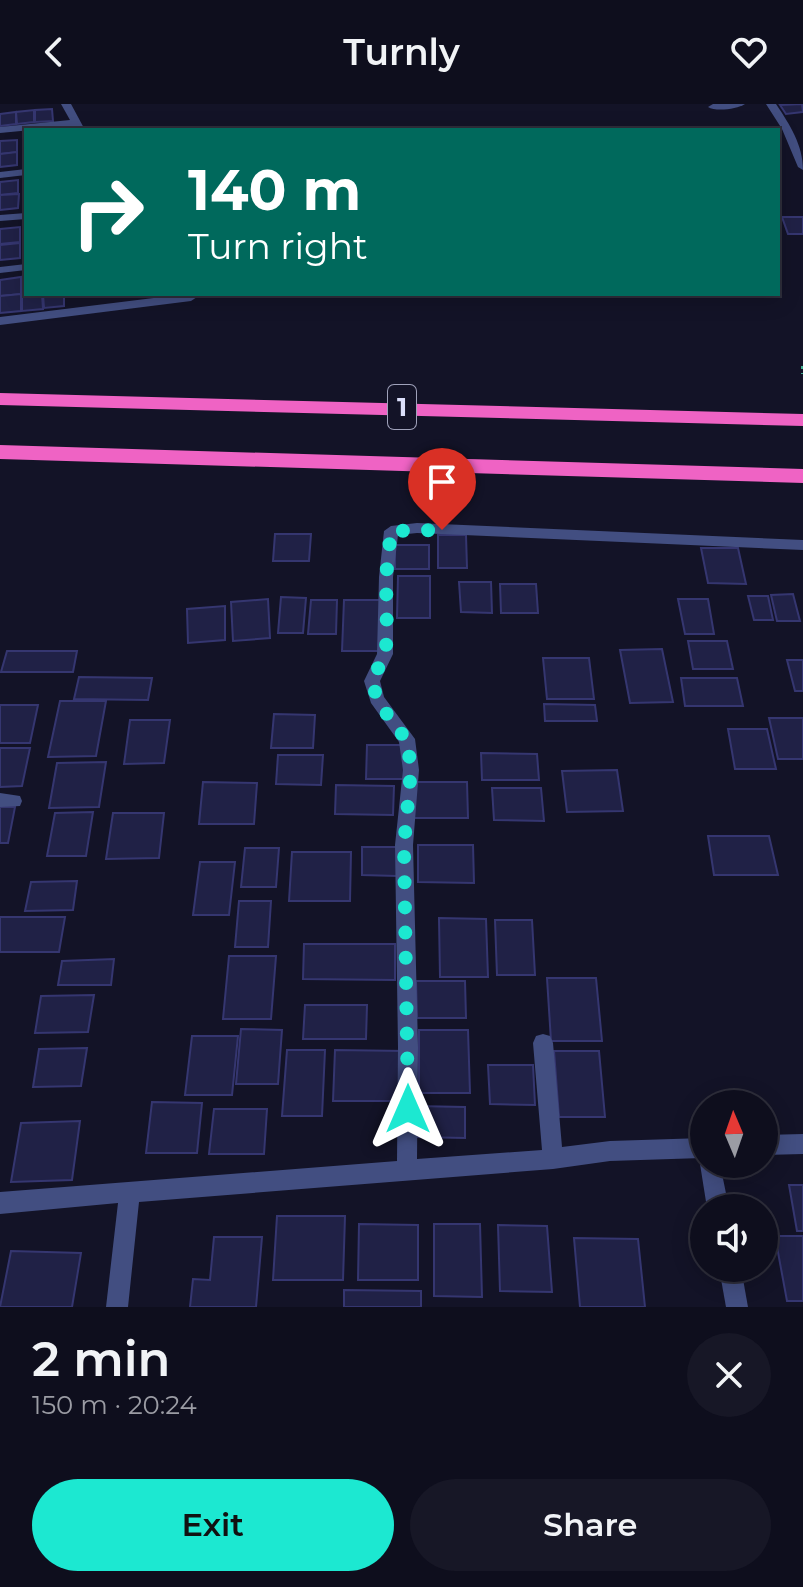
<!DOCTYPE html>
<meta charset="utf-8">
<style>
:root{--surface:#0e0e1d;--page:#171726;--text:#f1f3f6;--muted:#9b9ca4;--line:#2e2e3b;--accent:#1ce8d1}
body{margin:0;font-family:Montserrat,sans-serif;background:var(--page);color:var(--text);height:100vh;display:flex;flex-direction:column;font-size:30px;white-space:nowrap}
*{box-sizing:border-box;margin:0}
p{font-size:26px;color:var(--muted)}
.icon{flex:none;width:44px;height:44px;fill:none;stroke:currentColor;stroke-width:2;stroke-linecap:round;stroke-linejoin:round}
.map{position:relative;height:1203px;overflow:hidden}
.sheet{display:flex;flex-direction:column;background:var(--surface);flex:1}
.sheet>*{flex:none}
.top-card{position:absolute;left:24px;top:24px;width:756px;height:168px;border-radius:0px;box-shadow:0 4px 20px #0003,0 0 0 2px var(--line);background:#00695c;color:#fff;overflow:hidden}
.needle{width:52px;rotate:358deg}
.tools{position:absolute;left:690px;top:986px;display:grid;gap:16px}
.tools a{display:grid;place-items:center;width:88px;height:88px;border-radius:50%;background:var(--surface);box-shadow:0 4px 20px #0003,0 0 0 2px var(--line);font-size:40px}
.pin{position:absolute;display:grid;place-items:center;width:68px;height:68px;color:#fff;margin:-82px -34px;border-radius:50% 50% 50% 0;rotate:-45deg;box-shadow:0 0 8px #0007}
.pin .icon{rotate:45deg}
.me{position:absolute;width:88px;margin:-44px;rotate:0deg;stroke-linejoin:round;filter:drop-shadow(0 0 6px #0008)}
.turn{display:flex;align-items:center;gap:28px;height:168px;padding:0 32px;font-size:36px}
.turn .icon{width:104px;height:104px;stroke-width:2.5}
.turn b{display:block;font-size:56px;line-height:68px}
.round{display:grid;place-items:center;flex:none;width:84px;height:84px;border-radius:42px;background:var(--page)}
.summary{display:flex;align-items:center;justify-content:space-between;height:136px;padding:0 32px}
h1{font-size:48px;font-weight:600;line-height:60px}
.button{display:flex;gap:16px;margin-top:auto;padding:16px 32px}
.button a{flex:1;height:92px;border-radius:48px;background:var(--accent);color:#111;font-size:32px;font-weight:600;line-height:92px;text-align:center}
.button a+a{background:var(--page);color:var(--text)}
header{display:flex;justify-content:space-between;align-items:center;height:104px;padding:0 32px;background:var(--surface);font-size:36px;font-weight:600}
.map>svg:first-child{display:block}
.building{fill:#202146;stroke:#353670;stroke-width:2}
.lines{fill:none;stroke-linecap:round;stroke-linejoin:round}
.path{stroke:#3daf8f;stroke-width:4;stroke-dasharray:3 4;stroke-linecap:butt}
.minor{fill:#424e81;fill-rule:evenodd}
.motorway{fill:#ef63c4;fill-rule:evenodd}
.route{stroke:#1ce8d1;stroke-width:14;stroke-dasharray:0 25.2}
.labels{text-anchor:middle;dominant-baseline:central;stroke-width:8;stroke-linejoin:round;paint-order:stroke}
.shield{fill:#131327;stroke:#a0a2bb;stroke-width:2}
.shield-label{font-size:26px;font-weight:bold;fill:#dcdffb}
</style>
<header><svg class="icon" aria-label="back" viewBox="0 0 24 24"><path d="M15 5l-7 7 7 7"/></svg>Turnly<svg class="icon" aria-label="heart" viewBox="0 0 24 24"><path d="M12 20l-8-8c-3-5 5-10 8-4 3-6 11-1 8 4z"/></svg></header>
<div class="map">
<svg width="803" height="1203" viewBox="0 0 803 1203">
<rect width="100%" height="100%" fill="#131327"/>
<g class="building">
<polygon points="802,0 803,8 786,10 780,1"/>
<polygon points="52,5 53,17 35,18 35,6"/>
<polygon points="34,6 34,18 17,20 16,8"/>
<polygon points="16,8 16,20 0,22 0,10"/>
<polygon points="17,36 17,48 0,50 0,37"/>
<polygon points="17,48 17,61 0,63 0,50"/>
<polygon points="18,76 18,89 0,91 0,78"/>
<polygon points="19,90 18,104 0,106 0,91"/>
<polygon points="782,113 803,113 803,130 788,130"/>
<polygon points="20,123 20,138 0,140 0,125"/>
<polygon points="20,139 20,154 0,156 0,141"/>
<polygon points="21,173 21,190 0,192 0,176"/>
<polygon points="21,190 21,207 0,209 0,192"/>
<polygon points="22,190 42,190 43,205 22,207"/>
<polygon points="43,190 64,190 64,202 44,204"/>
<polygon points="275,430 311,430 309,457 273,457"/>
<polygon points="438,431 466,431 467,464 438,464"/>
<rect x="395" y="441" width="34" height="24"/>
<polygon points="701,444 738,444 746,480 708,479"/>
<polygon points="398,472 430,472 430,514 397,514"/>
<polygon points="459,478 491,478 492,509 461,508"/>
<polygon points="500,480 536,480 538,509 501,509"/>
<polygon points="793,490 800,517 777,517 771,491"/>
<polygon points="748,492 768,492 773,516 754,516"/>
<polygon points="281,493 306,494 303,529 278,529"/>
<polygon points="268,495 270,534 233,537 231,498"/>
<polygon points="678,495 708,495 714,530 685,530"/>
<polygon points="311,496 337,496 336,530 308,530"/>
<polygon points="344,496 381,496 380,547 342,547"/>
<polygon points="225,502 225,536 188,539 187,505"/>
<polygon points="688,537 727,537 733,565 693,565"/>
<polygon points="662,545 673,598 630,599 620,546"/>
<polygon points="7,547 77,547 73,568 1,568"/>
<polygon points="543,554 589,554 594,595 547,595"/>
<polygon points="787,556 803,556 803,587 795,587"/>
<polygon points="79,573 152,574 148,596 74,595"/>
<polygon points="681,574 737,574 743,602 685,602"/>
<polygon points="60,597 106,597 96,652 48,653"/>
<polygon points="544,600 595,601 597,617 545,617"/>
<polygon points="0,601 38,601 30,639 0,639"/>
<polygon points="274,610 315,611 313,644 271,644"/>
<polygon points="769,614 803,614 803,655 778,655"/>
<polygon points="130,616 170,616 164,659 124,660"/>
<polygon points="728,625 767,625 776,665 735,665"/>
<polygon points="367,641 406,641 406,675 366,675"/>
<polygon points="0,644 30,644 22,682 0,683"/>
<polygon points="481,649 537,650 539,676 482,676"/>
<polygon points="278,651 323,651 321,681 276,680"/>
<polygon points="106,658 99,703 49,704 57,659"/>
<polygon points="617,666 623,707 567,708 562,667"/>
<polygon points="203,678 257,679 254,720 199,720"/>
<polygon points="413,678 467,678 468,714 414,714"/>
<polygon points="336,681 394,682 393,711 335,710"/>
<polygon points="492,684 541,684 544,717 494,716"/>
<polygon points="0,703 15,703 8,739 0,739"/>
<polygon points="93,708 86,752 47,752 55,709"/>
<polygon points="113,709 164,709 159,754 106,755"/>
<polygon points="708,732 769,732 778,771 714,771"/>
<polygon points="418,741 473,741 474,779 418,778"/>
<polygon points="362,743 397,743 397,772 362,771"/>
<polygon points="245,744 279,744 276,783 241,783"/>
<polygon points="292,748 351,748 350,797 289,797"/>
<polygon points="200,758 235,758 229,811 193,811"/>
<polygon points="77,777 73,806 25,807 31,778"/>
<polygon points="239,797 271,797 268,843 235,843"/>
<polygon points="0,813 65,813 59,848 0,848"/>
<polygon points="439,814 486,815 488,873 440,873"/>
<polygon points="495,816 532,816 535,871 497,871"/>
<polygon points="304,840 395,840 395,876 303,875"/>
<polygon points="229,852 276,852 271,915 223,915"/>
<polygon points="114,855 111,881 58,881 62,857"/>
<polygon points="547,874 596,874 602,937 551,937"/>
<polygon points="416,877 465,877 466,914 417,914"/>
<polygon points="94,891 88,928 35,929 41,892"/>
<polygon points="305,901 367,901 366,935 303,935"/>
<polygon points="241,925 282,926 278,980 236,980"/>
<polygon points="419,926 468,926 470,989 419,989"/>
<polygon points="192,932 238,932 232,991 185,991"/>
<polygon points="87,944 81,982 33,983 39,945"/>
<polygon points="287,946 325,946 322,1012 282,1012"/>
<polygon points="335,946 406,947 406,997 333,997"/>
<polygon points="554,947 599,947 605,1013 559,1013"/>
<polygon points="488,961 533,961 535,1001 490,1000"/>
<polygon points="152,998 202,999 197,1049 146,1049"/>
<polygon points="415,1002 465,1003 465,1034 415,1033"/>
<polygon points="214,1005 267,1005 264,1050 209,1050"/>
<polygon points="80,1017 72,1076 11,1078 21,1019"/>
<polygon points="789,1081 803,1081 803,1127 797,1127"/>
<polygon points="277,1112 345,1112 343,1176 273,1176"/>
<polygon points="359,1120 418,1121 418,1176 358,1176"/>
<polygon points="434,1120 480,1120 482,1193 434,1192"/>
<polygon points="498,1121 547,1122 552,1188 500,1187"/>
<polygon points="775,1132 803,1132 803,1197 787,1197"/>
<polygon points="214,1133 262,1133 256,1203 190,1203 193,1175 210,1176"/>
<polygon points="574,1134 638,1135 645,1203 580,1203"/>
<polygon points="11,1147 81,1149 72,1203 0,1203"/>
<polygon points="344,1186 421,1187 421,1203 344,1203"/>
</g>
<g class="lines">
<polyline class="path" points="803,262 803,270"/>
<g class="minor">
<polygon points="61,0 71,0 85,26 75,26 73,22 0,29 0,23 70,16"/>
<path d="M 745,0 C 737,5 716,8 708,3 L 713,0 Z"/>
<path d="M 766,0 L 776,0 C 790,21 803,41 803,66 L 798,63 L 782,25 Z"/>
<polygon points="26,65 26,71 0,74 0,68"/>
<polygon points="26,109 26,115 0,117 0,111"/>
<polygon points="26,160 26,166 0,169 0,163"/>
<polygon points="186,190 197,193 191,197 0,221 0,213"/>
<polygon points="417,419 803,436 803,446 417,429 398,431 393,473 393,550 380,577 384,593 415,635 419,666 413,741 418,943 417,1055 542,1046 533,939 536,932 543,930 550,932 553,939 562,1043 610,1037 704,1034 704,1060 720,1060 729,1104 707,1104 700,1060 702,1054 610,1057 553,1065 139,1098 128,1203 106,1203 118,1099 0,1110 0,1088 397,1057 398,943 395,741 403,666 399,638 371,599 364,577 377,550 379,473 384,427 391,422"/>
<polygon points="0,689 20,692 22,697 20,702 0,703"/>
<polygon points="803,1030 803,1050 764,1051 764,1031"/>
<polygon points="719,1164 741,1164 748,1203 726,1203"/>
</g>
<g class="motorway">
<polygon points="0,289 803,310 803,322 0,301"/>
<polygon points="0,341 803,365 803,379 0,355"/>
</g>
</g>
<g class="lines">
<polyline class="route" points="408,1005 404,741 411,666 407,635 396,624 377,595 372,577 385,550 387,534 386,473 391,427 442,426"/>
</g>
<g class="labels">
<rect class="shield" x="388" y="281" width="28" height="44" rx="6"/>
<g class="shield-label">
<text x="402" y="303">1</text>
</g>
</g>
</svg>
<div class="tools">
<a><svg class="needle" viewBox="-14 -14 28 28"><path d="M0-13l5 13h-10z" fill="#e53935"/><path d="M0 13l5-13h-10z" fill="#9b9ca4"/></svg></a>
<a><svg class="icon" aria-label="sound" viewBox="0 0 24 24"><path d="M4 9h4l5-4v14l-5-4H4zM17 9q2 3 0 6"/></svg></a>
</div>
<div class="pin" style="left:442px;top:426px;background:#d93025"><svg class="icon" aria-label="arrive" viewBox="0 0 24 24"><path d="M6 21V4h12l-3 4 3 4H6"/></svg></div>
<svg class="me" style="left:408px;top:1005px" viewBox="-20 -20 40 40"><path d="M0-17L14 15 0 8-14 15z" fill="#1ce8d1" stroke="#fff" stroke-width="4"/></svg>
<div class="top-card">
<div class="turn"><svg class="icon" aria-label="right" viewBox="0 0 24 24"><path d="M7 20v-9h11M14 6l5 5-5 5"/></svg><div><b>140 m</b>Turn right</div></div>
</div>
</div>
<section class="sheet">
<div class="summary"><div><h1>2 min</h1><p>150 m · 20:24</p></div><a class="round"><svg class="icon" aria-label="close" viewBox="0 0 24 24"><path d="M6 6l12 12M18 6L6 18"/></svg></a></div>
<div class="button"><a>Exit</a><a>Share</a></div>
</section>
